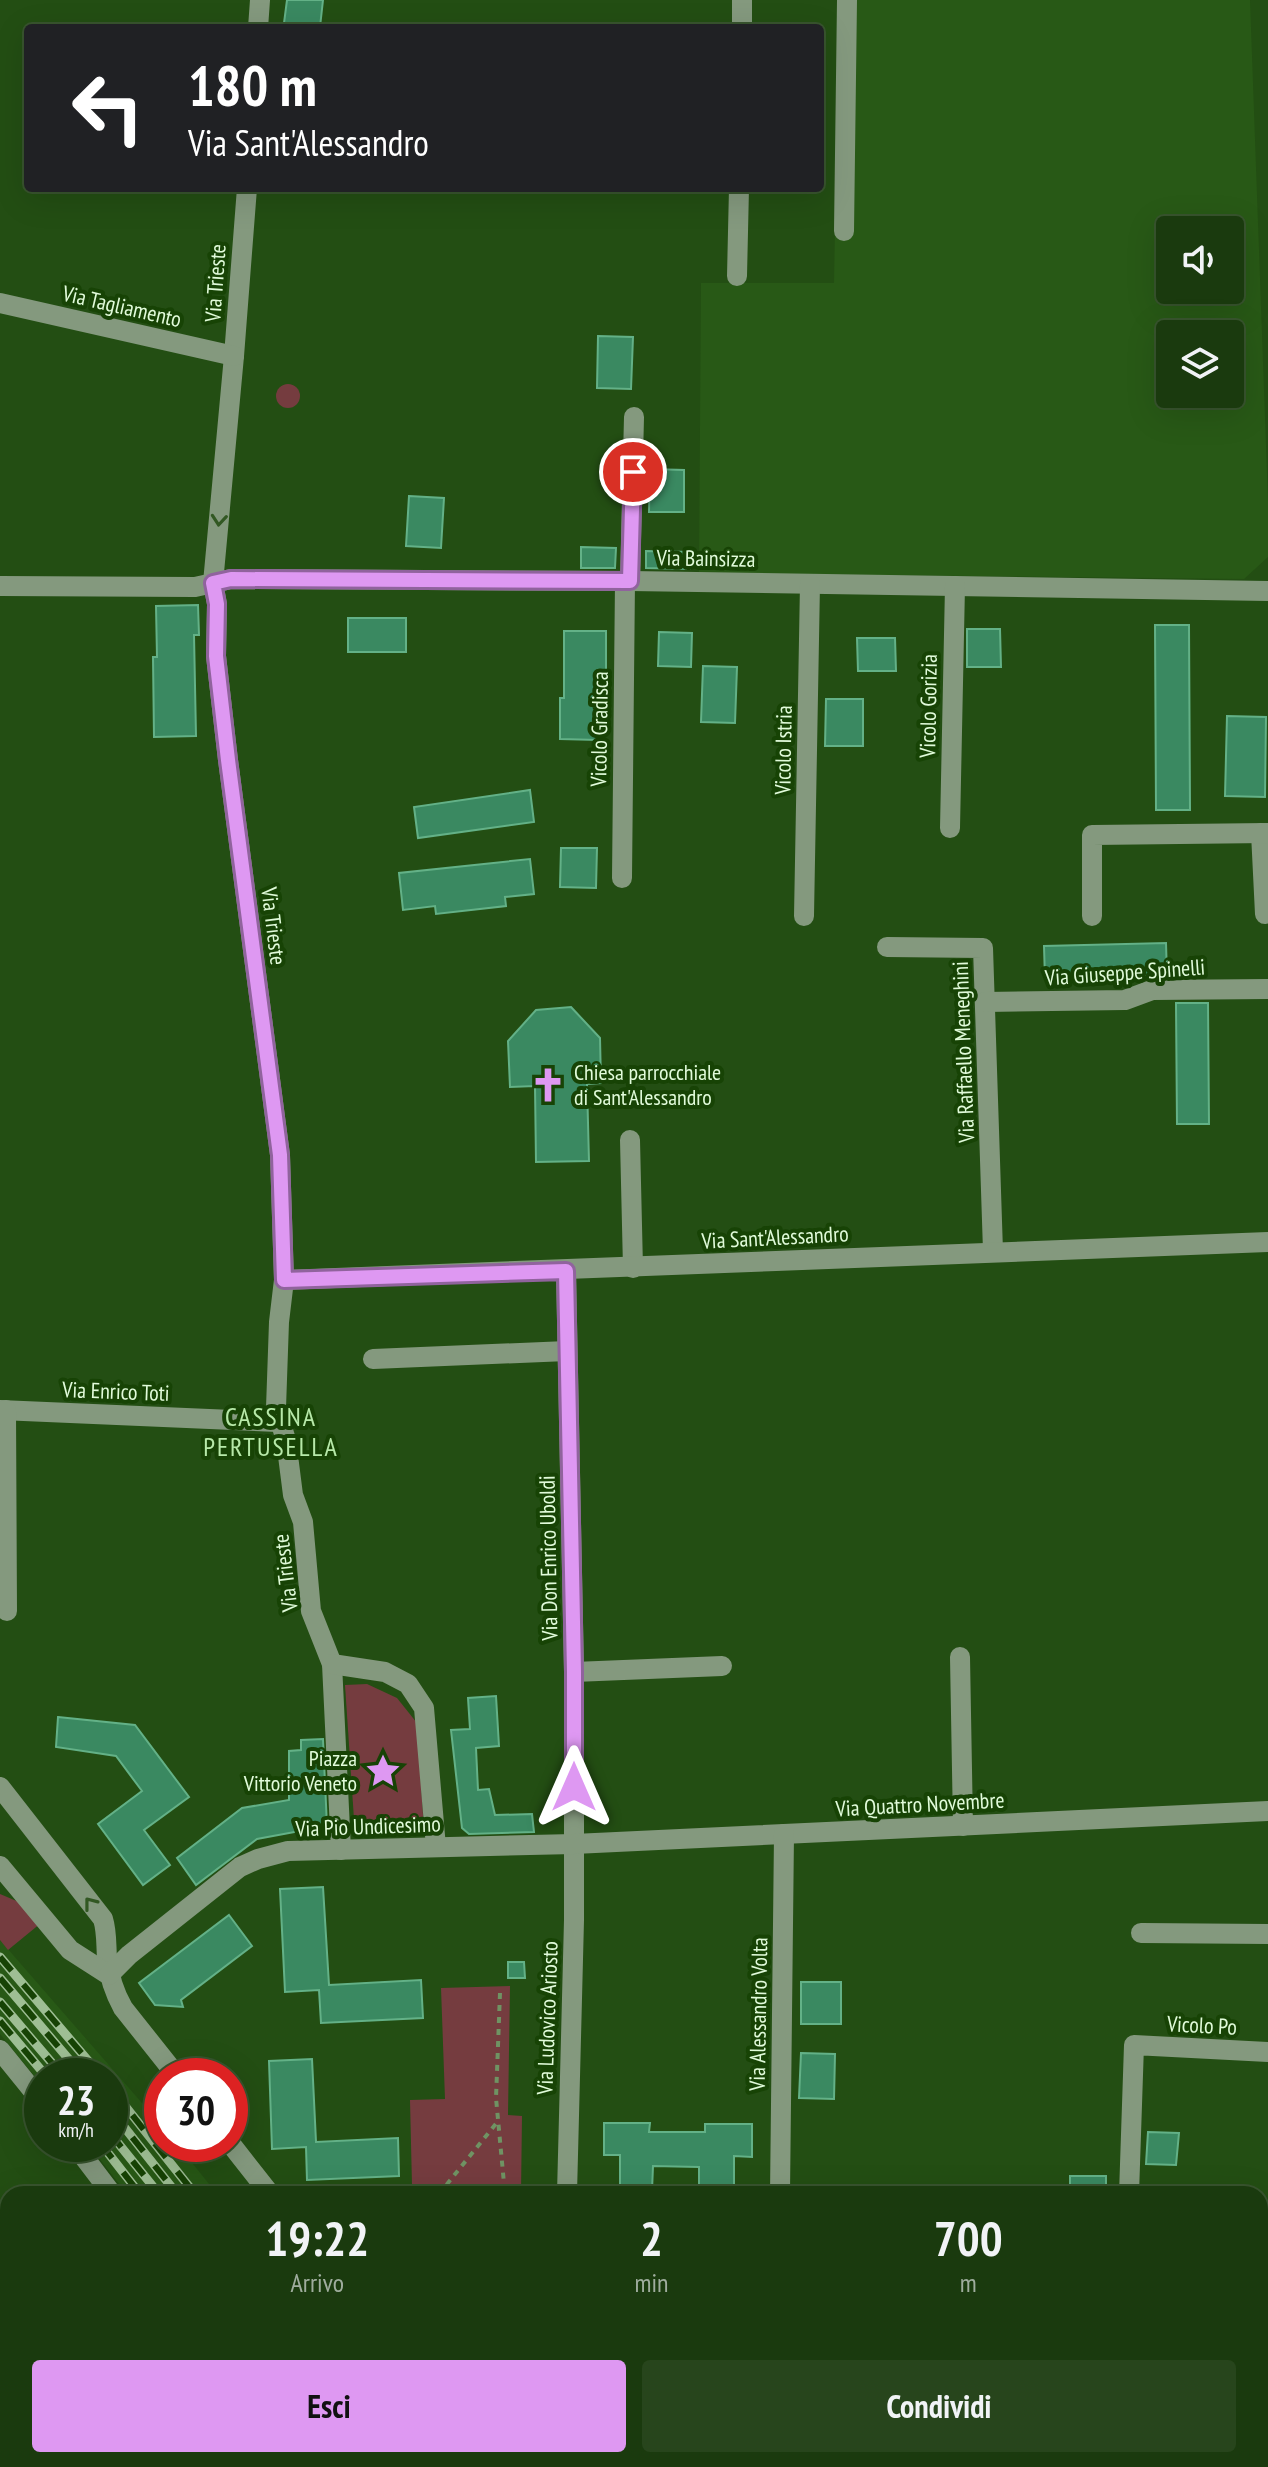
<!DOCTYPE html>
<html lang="it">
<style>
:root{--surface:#1a3a0e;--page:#27451c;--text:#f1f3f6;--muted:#9fad9e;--line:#38542e;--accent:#de98f2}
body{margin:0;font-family:"PT Sans Narrow",sans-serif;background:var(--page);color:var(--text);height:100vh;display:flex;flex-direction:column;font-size:30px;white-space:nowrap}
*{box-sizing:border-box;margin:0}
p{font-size:26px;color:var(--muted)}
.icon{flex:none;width:44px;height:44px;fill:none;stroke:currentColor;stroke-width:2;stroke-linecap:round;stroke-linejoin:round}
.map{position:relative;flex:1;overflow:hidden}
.side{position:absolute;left:0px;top:2186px;width:1268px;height:282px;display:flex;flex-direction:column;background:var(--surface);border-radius:24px 24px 0 0;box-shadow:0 8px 32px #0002,0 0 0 2px var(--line)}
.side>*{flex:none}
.guide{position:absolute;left:24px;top:24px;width:800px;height:168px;border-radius:8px;box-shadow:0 8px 32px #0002,0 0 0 2px var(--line);background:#202124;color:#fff;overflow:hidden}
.controls{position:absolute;left:1156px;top:216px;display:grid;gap:16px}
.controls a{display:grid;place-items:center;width:88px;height:88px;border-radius:8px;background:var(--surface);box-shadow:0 8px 32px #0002,0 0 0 2px var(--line);font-size:40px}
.speed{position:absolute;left:24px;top:2058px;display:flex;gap:16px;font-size:40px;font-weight:700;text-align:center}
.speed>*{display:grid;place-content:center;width:104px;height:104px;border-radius:50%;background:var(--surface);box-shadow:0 8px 32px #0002,0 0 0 2px var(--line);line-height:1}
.speed small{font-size:20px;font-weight:400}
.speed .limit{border:12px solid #d22;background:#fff;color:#111}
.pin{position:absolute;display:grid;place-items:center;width:68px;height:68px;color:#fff;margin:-34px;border:4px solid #fff;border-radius:50%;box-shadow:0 2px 8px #0007}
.me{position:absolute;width:88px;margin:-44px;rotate:0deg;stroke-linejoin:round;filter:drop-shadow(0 0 6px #0008)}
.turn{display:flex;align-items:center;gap:28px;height:168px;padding:0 32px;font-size:36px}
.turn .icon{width:104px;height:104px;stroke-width:2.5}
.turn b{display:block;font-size:56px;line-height:68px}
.eta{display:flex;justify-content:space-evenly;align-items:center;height:136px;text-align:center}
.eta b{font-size:48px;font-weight:700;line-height:56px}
.cta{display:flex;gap:16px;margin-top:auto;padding:16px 32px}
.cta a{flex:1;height:92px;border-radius:8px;background:var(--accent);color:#111;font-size:32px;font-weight:700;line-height:92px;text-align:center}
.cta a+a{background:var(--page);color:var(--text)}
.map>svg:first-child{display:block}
.built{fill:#285916;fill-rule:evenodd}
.green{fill:#753c3f}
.building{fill:#3a8961;stroke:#63b187;stroke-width:2}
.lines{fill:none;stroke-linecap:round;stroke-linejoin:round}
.path{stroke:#6f9363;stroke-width:4;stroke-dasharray:6 6;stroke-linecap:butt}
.minor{stroke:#84997e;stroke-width:20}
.rail-casing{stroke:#9ebe94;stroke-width:9}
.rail{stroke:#174305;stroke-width:6;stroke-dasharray:18;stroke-linecap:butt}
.oneway{stroke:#325823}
.route-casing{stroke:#90639d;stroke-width:20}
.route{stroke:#de98f2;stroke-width:14}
.labels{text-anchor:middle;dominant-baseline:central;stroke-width:8;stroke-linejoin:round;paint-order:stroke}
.street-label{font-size:22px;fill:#e1fbda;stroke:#174305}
.poi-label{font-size:22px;fill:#e1fbda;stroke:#174305;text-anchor:start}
.quarter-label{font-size:26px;letter-spacing:2px;fill:#b7e9a9;stroke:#174305}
</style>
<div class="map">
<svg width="1268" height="2467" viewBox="0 0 1268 2467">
<rect width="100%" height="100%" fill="#234e13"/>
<g class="built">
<path d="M 839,0 L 1250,0 L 1268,501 L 1268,557 L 1244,579 L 699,573 L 701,283 L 834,283 ZM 1170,230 L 1230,230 L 1230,290 L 1170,290 ZM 1170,334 L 1230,334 L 1230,394 L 1170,394 Z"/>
<polygon points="0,1940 162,2126 162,2144 177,2144 217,2194 127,2194 88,2144 110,2144 110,2076 42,2076 42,2085 0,2034"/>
<polygon points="313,2460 411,2460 415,2467 317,2467"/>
</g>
<g class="green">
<circle cx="288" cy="396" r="12"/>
<polygon points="367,1684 397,1698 417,1723 424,1830 355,1834 345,1685"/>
<polygon points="0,1894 26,1905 41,1923 8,1950 0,1940"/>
<polygon points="510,1986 508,2115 522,2116 521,2194 287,2194 282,2188 412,2186 410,2100 445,2099 441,1988"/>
<polygon points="411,2460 518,2460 518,2467 415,2467"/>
</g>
<g class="building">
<polygon points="287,0 323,0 320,27 284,23"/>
<polygon points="598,336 633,337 631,389 597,388"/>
<polygon points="650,469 684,470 684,512 649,512"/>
<polygon points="409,496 444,498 441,548 406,546"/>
<polygon points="581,547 616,548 615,568 581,568"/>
<polygon points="646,551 690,552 690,569 646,568"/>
<polygon points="198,605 199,635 194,635 196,736 154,737 153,657 157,657 156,606"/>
<rect x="348" y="618" width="58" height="34"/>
<polygon points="1155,625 1189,625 1190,810 1156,810"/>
<polygon points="967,629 1000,629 1001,667 967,667"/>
<polygon points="564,631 606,631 606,672 600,672 598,740 560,739 560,698 564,698"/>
<polygon points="659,632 692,633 691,667 658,666"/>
<polygon points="857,638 895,638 896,671 858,671"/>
<polygon points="703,666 737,667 735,723 701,722"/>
<polygon points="826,699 863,699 863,746 825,746"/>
<polygon points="1227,716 1266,717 1265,797 1225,796"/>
<polygon points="530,790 534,822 418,838 414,807"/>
<polygon points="561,848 597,848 596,888 560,887"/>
<polygon points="530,859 534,894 505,897 506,906 436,914 435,906 403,910 399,873"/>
<polygon points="1166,943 1167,976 1045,979 1044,946"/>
<polygon points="1176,1003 1208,1003 1209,1124 1177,1124"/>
<polygon points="571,1007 600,1038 601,1083 587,1084 589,1161 536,1162 535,1086 510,1087 508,1041 536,1010"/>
<polygon points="496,1696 499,1746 476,1748 478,1790 489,1789 495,1815 532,1814 534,1832 469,1834 462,1828 451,1730 470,1729 468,1698"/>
<polygon points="58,1717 135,1725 189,1797 144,1830 170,1865 143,1885 98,1824 142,1791 116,1756 56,1747"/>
<polygon points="323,1739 327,1826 257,1839 196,1885 177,1858 242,1808 289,1800 289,1751 301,1750 301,1740"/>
<polygon points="323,1887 329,1985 421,1980 423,2018 321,2023 319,1990 285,1992 280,1889"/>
<polygon points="229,1915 252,1946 181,2000 183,2007 155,2005 139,1983"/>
<polygon points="508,1962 524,1962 525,1978 508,1978"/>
<rect x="801" y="1982" width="40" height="42"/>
<polygon points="801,2053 835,2054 834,2099 799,2098"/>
<polygon points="312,2059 316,2142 398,2138 399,2176 307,2180 306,2147 272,2149 269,2061"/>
<polygon points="604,2123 650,2123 649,2132 705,2132 705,2124 752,2124 752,2157 734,2156 734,2192 699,2192 699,2167 653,2166 652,2191 620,2191 620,2155 604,2155"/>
<polygon points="1148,2132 1179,2133 1176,2165 1146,2164"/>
<rect x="1070" y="2176" width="36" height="18"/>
</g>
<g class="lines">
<g class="path">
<polyline points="500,1993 496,2098 505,2194"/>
<polyline points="439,2194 499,2120"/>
<polyline points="474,2460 477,2467"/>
</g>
<g class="minor">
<polyline points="258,28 260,0"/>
<polyline points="742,28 742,0"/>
<polyline points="247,188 234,356 213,583 217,604 216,656 228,760 280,1155 284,1280 279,1322 276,1408 286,1440 293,1495 303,1522 311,1611 332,1664 341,1850"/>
<polyline points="844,231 847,0"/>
<polyline points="737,276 739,188"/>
<polyline points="0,303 234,356"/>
<polyline points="630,581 634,417"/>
<polyline points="0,586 195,587 231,579 630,581 1268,591"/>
<polyline points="950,828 955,586"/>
<polyline points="1261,833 1265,914"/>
<polyline points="622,878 625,581"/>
<polyline points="804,916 810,584"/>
<polyline points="1092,916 1092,835 1268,833"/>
<polyline points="887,947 983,948 993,1251"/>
<polyline points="985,1002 1125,1000 1152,990 1268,989"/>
<polyline points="630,1140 633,1268"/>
<polyline points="566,1271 574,1672 574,1920 567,2194"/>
<path d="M 284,1280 C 612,1269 940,1253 1268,1242"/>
<polyline points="373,1359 567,1351"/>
<polyline points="0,1410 278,1422"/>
<polyline points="6,1410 7,1611"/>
<polyline points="960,1657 963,1826"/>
<polyline points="332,1664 385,1672 408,1684 424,1708 436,1847"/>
<polyline points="574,1672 722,1666"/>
<path d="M 0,1787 L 103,1919 C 107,1932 106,1944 107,1958 C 109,1976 114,1992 123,2008 L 177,2076"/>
<polyline points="0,1866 70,1950 109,1975"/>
<polyline points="1141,1933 1268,1934"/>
<polyline points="109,1975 129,1955 240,1867 258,1859 288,1851 574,1844 1268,1811"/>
<polyline points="0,2050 42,2102"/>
<polyline points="230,2143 270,2194"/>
<polyline points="74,2144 112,2194"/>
<polyline points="780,2194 784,1834"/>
<polyline points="1129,2194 1134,2045 1268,2052"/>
<polyline points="1260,2310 1268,2311"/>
<polyline points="0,2390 8,2390"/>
<polyline points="196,2460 197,2467"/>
<polyline points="707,2467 707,2460"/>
<polyline points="764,2467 765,2460"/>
<polyline points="984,2467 985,2460"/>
<polyline points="1178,2467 1179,2460"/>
</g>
<g class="rail-casing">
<g id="rail">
<polyline points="0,1957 101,2076"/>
<polyline points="0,1978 83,2076"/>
<polyline points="0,2002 63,2076"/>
<polyline points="0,2021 46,2076"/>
<polyline points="110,2087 195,2194"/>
<polyline points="110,2109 177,2194"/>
<polyline points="110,2133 159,2194"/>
<polyline points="101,2144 140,2194"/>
<polyline points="326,2460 331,2467"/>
<polyline points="354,2460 359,2467"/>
<polyline points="394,2460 398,2467"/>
</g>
</g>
<use href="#rail" class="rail"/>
</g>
<defs><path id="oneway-chevron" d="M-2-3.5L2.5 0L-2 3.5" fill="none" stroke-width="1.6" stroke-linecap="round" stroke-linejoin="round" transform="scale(2)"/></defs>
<g class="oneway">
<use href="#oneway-chevron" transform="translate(219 520) rotate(95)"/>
<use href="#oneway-chevron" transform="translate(90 1903) rotate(-128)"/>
</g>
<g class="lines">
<g class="route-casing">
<polyline id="route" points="574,1787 574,1672 566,1271 284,1280 280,1155 228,760 216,656 217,604 213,583 231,579 630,581 633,472"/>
</g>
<use href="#route" class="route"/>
</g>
<defs>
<g id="church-bare" transform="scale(2.76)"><path d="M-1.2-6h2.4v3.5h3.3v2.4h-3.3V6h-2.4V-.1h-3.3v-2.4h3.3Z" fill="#de98f2" stroke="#174305" stroke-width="2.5" paint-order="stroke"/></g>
<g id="sight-bare" transform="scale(2.76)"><path d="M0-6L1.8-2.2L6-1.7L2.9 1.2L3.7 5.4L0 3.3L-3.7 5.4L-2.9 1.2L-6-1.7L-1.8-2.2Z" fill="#de98f2" stroke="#174305" stroke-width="2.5" paint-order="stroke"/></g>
</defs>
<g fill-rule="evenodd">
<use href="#church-bare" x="548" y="1085"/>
<use href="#sight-bare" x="383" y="1771"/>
</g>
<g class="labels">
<g class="street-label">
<text transform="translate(215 283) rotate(-86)">Via Trieste</text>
<text transform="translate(122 306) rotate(13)">Via Tagliamento</text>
<text transform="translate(706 558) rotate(1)">Via Bainsizza</text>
<text transform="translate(928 706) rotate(-89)">Vicolo Gorizia</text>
<text transform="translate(599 729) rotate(-89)">Vicolo Gradisca</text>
<text transform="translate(783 750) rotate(-89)">Vicolo Istria</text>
<text transform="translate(274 926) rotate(83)">Via Trieste</text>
<text transform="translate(1125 972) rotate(-4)">Via Giuseppe Spinelli</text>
<text transform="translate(963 1052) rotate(-92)">Via Raffaello Meneghini</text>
<text transform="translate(775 1237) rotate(-3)">Via Sant'Alessandro</text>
<text transform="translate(116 1391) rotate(2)">Via Enrico Toti</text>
<text transform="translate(548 1558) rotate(-91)">Via Don Enrico Uboldi</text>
<text transform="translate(285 1573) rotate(-97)">Via Trieste</text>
<text transform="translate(920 1804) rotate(-3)">Via Quattro Novembre</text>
<text transform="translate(368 1826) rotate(-2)">Via Pio Undicesimo</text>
<text transform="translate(758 2014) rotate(-89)">Via Alessandro Volta</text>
<text transform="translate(547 2018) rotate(-88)">Via Ludovico Ariosto</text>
<text transform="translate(1202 2025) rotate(3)">Vicolo Po</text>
</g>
<g class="poi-label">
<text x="574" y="1072">Chiesa parrocchiale<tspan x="574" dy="25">di Sant'Alessandro</tspan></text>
<text x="357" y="1758" text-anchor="end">Piazza<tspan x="357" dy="25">Vittorio Veneto</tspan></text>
</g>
<g class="quarter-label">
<text x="271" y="1416">CASSINA<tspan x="271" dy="30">PERTUSELLA</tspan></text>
</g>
</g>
</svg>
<div class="controls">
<a><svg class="icon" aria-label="sound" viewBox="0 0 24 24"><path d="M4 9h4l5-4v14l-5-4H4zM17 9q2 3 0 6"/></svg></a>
<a><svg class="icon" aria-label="layers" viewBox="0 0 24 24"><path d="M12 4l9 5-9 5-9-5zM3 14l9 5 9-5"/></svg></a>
</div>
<div class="speed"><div>23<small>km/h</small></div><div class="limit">30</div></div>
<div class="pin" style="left:633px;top:472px;background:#d93025"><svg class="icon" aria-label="arrive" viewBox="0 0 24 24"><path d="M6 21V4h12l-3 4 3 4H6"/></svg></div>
<svg class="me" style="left:574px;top:1787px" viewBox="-20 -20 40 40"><path d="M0-17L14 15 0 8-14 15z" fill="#de98f2" stroke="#fff" stroke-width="4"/></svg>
<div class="guide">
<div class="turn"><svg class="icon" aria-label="left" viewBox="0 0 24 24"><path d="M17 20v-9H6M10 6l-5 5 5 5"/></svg><div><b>180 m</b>Via Sant'Alessandro</div></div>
</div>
<section class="side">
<div class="eta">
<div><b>19:22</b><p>Arrivo</p></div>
<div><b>2</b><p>min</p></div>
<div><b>700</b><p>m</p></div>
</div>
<div class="cta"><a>Esci</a><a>Condividi</a></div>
</section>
</div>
